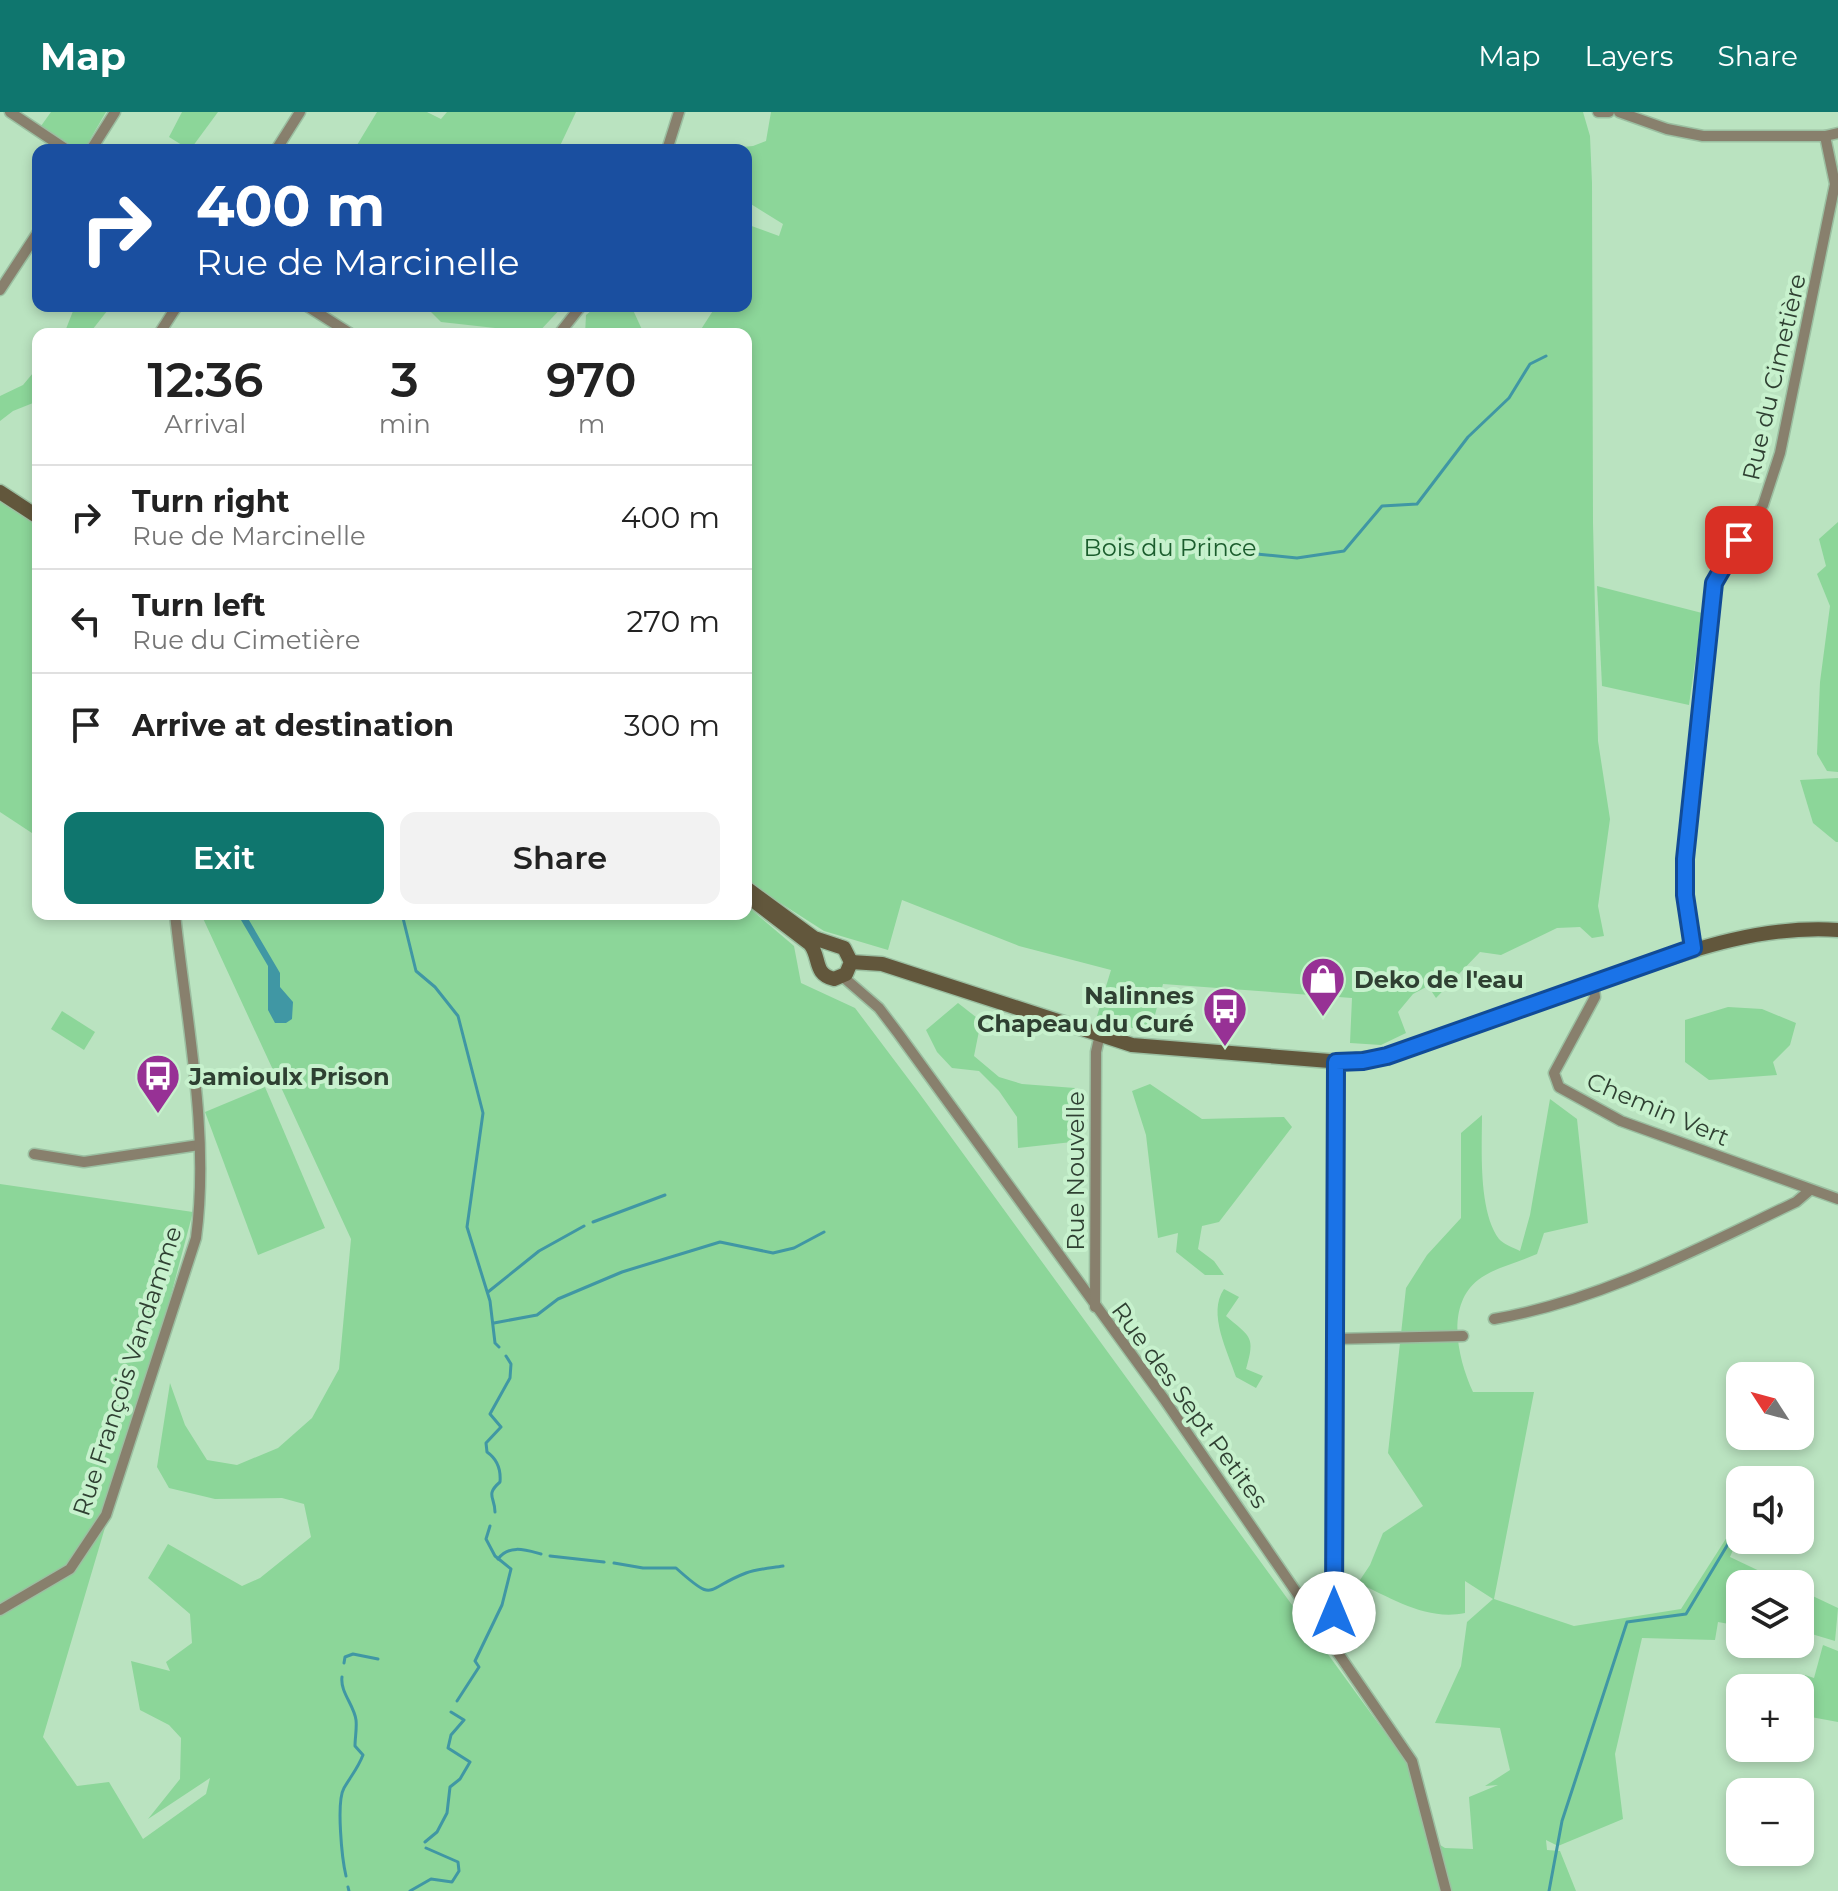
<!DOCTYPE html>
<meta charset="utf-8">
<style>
:root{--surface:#fff;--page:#f2f2f2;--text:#222;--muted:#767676;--line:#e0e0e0;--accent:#0f766e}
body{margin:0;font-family:Montserrat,sans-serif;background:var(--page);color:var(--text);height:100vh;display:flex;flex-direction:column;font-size:30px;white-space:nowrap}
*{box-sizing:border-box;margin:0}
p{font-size:26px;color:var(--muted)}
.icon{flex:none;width:44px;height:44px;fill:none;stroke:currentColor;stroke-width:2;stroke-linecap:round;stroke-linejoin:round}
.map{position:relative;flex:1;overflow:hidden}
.details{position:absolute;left:32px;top:216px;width:720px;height:592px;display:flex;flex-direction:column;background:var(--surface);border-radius:16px;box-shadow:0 4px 12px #0003}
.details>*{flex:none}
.guide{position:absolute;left:32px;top:32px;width:720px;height:168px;border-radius:16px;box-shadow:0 4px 12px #0003;background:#1a4fa0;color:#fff;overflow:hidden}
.needle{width:52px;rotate:306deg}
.fabs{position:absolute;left:1726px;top:1250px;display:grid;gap:16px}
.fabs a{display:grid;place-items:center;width:88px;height:88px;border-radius:16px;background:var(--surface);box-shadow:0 4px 12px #0003;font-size:40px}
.pin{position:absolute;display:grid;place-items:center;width:68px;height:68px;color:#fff;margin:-34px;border-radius:16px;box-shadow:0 4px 12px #0006}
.me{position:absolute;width:88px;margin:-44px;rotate:0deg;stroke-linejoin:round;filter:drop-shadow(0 0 6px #0008)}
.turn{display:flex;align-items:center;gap:28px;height:168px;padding:0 32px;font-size:36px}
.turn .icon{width:104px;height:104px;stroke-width:2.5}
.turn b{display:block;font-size:56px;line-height:68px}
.eta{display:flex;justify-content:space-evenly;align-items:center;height:136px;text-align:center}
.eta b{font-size:48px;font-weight:600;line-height:56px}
.action{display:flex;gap:16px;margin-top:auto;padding:16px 32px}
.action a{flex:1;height:92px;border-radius:16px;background:var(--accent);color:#fff;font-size:32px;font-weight:600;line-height:92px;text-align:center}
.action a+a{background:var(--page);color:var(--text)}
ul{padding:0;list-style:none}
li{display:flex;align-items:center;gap:24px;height:104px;padding:0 32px;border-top:2px solid var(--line)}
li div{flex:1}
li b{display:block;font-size:30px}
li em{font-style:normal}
header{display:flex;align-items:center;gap:48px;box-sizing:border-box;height:112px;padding:0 40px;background:var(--accent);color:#fff}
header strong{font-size:38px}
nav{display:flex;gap:44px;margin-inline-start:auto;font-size:28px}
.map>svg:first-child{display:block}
.green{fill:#8cd699}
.water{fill:#4097a4}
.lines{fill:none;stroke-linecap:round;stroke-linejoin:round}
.stream{stroke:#4097a4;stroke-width:3}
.street-casing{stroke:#9bbfa1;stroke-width:13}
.secondary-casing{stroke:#9bbfa1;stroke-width:17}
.street{stroke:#88806d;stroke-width:10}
.secondary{stroke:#62573c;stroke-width:14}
.route-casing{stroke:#114b97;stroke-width:20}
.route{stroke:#1a73e8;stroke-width:14}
.labels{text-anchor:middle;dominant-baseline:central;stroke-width:8;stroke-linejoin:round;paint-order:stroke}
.street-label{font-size:24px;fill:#2f4032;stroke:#c7f1cd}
.park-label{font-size:24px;fill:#1b5d2d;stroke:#c7f1cd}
.poi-label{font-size:24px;font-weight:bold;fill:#2f4032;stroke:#c7f1cd;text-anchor:start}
</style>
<header>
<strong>Map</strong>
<nav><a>Map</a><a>Layers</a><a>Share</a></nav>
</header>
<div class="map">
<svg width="1838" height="1779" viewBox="0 0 1838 1779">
<rect width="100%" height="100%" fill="#bae3c0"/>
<g class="green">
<polygon points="51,0 106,0 84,38 79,38 41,14"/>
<polygon points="182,0 218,0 190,38 169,25"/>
<polygon points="377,0 427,0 441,7 447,0 576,0 558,38 354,38"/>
<polygon points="771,0 1583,0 1590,24 1592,71 1593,411 1598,629 1610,707 1598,794 1604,824 1592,826 1580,815 1557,816 1501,843 1480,840 1436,886 1428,874 1413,882 1398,900 1406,921 1381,933 1350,931 1352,886 1163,872 1150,922 1097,904 1111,858 1019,834 902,788 888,838 824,819 746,769 746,222 698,222 716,194 746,194 746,112 779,124 783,112 746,89 746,38 709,38 753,34 766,29"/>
<polygon points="75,194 111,194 89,222 64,222"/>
<polygon points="425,194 563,194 537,222 504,222 495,216 441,210"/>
<polygon points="597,194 623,194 633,198 644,222 585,222 586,203"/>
<polygon points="38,255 38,289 13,299 0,309 0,284 23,273"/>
<polygon points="0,389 38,413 38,725 0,700"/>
<polygon points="1838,410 1838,660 1827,659 1817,642 1820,570 1830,494 1817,462 1826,454 1819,427"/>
<polygon points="1597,474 1702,501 1689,593 1602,574"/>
<polygon points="1838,666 1838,730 1836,730 1813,711 1800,668"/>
<path d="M 746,793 L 794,834 L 801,871 L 855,896 L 919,981 L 1410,1655 L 1429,1726 L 1445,1736 L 1473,1737 L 1469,1685 L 1498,1673 L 1485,1674 L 1510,1658 L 1500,1616 L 1435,1611 L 1461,1554 L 1467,1510 L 1493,1487 L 1465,1469 L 1465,1501 C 1426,1509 1392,1486 1358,1471 L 1370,1453 L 1383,1421 L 1423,1394 L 1388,1341 L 1406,1176 L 1427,1143 L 1461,1106 L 1461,1021 L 1482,1003 C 1482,1036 1478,1099 1499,1127 C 1503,1132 1514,1136 1520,1139 L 1530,1103 L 1550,987 L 1577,1007 L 1588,1111 L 1544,1121 L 1537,1142 C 1519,1150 1493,1156 1478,1168 C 1445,1194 1458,1247 1473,1280 L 1534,1280 L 1494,1487 L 1574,1514 L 1681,1497 L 1736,1411 L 1737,1399 L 1740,1400 L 1740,1421 L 1730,1445 L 1787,1472 L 1760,1472 L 1754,1469 L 1740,1472 L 1729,1512 L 1718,1510 L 1715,1528 L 1642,1526 L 1615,1642 L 1623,1707 L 1558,1734 L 1546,1728 L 1547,1738 L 1560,1739 L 1576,1779 L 0,1779 L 0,1072 L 193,1100 L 146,1277 L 43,1625 L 77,1674 L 109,1670 L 143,1727 L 206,1682 L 210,1666 L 148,1707 L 180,1667 L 181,1626 L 169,1613 L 140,1598 L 131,1549 L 170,1559 L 166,1550 L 192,1531 L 190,1502 L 148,1466 L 168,1432 L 242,1474 L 260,1466 L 311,1425 L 304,1392 L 282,1386 L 215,1387 L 169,1376 L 157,1355 L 170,1271 L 185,1313 L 207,1348 L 237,1353 L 278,1336 L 312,1306 L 339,1257 L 351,1127 L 201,802 L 746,802 Z"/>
<polygon points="958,891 981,909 974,944 999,965 1022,972 1075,976 1072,1030 1018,1036 1017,1005 999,979 979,959 952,956 937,940 926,918"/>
<polygon points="1728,895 1762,897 1796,911 1790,933 1773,950 1777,963 1709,968 1685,950 1685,908"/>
<polygon points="62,899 95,920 84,938 51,917"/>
<polygon points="1150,972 1202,1007 1284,1005 1292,1015 1219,1110 1202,1114 1198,1137 1214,1149 1224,1163 1205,1163 1176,1140 1178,1121 1158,1126 1146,1023 1132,979"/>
<polygon points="265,975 325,1116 258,1143 205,1000"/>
<path d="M 1224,1177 L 1239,1185 L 1226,1204 C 1250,1225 1256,1224 1246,1257 L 1263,1264 L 1256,1276 L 1236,1265 C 1228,1240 1207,1201 1224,1177 Z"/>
<polygon points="1800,1478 1838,1496 1835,1529 1805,1520 1809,1497 1800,1492"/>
<polygon points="1823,1533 1838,1539 1838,1610 1800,1603 1805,1563 1814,1566"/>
</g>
<polygon class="water" points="242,802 246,803 280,861 280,875 293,890 292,907 286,911 275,911 268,898 268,854 241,808"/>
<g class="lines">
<g class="stream">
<polyline points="1246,441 1297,446 1344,439 1382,394 1417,392 1468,325 1509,286 1530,252 1546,244"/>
<polyline points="402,802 416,859 435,875 458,904 483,1001 467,1115 490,1189 495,1231 499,1235"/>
<polyline points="593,1110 665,1083"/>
<polyline points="488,1180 539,1139 584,1114"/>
<polyline points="494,1211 537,1203 558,1187 622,1160 720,1130 773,1141 794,1136 824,1120"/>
<path d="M 495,1400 C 495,1385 485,1383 500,1370 C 501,1358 497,1347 487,1340 L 486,1331 L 501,1315 L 490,1302 L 510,1266 L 511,1252 L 506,1244"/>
<polyline points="550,1444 604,1450"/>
<path d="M 498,1447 C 509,1432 526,1438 541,1442"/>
<path d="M 614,1451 L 643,1456 L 676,1456 C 716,1492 704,1477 746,1461 C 757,1457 771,1456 783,1454"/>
<polyline points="344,1551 345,1545 353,1542 378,1547"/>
<path d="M 342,1565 C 340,1580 354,1593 356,1608 C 357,1616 355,1626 355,1634 L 363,1643 C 358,1656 351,1664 344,1676 C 336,1690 342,1747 346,1764"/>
<polyline points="457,1589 479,1555 475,1549 502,1493 511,1457 495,1444 486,1427 490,1414"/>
<polyline points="425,1730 437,1720 447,1701 450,1675 460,1667 470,1650 448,1636 451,1623 464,1608 451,1600"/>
<polyline points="348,1775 349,1779"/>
<polyline points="410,1779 431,1767 452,1770 459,1759 458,1750 426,1736"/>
<polyline points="1549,1779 1562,1709 1627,1510 1686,1502 1740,1412"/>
</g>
<g class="street-casing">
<g id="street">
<polyline points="10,0 67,38"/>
<polyline points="1598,0 1609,0"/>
<polyline points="1619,0 1667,17 1703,24 1825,24 1838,21"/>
<polyline points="91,38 115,0"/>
<polyline points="276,38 300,0"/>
<polyline points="667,38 679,0"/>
<polyline points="0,178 38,120"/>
<polyline points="307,194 351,222"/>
<polyline points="159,222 177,194"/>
<polyline points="559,222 581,194"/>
<polyline points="1693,836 1684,765 1714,471 1723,452 1763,393 1780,341 1835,72 1825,24"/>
<polyline points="842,864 879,896 898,921 1164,1287 1412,1649 1446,1779"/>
<polyline points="1593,869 1595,885 1554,961 1559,975 1621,1009 1838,1087"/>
<polyline points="34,1042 84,1050 199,1033"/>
<polyline points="1095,1195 1096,940 1100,922"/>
<path d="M 1494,1207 C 1602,1188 1697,1137 1796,1090 L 1810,1078"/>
<polyline points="1334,1227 1463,1224"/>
<path d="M 0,1498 L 70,1457 L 106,1403 L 196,1126 C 210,1020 186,908 175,802"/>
<polyline points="1334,1531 1336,950"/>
</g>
</g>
<g class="secondary-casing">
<g id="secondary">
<polyline points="0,380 38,405"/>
<path d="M 746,776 L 814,826 L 844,836 L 851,850 L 846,862 L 834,867 C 813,862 821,846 810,832 L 746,783"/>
<path d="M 851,850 L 882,852 L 1132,933 L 1342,950 L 1387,944 C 1468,916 1548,885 1629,859 C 1697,836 1765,813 1838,818"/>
</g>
</g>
<use href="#street" class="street"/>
<use href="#secondary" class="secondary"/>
</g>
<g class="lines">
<g class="route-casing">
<polyline id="route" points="1334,1501 1336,950 1363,949 1387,944 1693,836 1685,783 1685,747 1714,471 1739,428"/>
</g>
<use href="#route" class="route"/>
</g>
<defs>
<g id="shop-pin" transform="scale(2.3)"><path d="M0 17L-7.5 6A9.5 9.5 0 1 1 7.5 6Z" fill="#973195" stroke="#c7f1cd"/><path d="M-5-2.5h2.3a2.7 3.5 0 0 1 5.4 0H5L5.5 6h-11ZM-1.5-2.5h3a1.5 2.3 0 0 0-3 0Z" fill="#fff"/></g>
<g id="bus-pin" transform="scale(2.3)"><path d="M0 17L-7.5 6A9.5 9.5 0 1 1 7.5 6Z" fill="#973195" stroke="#c7f1cd"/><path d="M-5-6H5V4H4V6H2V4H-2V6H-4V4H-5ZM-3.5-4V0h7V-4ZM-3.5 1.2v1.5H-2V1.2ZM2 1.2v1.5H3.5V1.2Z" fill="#fff"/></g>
</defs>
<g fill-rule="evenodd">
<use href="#shop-pin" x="1323" y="867"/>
<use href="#bus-pin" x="1225" y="897"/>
<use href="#bus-pin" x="158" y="964"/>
</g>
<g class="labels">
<g class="street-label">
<text transform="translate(1774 265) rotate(-77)">Rue du Cimetière</text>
<text transform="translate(1658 997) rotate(23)">Chemin Vert</text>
<text transform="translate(1075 1059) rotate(-90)">Rue Nouvelle</text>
<text transform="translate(127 1259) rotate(-72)">Rue François Vandamme</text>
<text transform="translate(1190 1293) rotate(54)">Rue des Sept Petites</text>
</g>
<g class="park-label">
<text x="1170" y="435">Bois du Prince</text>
</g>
<g class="poi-label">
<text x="1354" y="867">Deko de l'eau</text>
<text x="1194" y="883" text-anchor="end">Nalinnes<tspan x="1194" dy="28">Chapeau du Curé</tspan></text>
<text x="189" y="964">Jamioulx Prison</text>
</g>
</g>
</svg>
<div class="fabs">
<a><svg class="needle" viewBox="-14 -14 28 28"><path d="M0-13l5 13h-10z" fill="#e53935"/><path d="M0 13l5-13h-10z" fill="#767676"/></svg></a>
<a><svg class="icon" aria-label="sound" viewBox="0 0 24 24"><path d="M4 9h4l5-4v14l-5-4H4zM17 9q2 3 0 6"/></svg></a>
<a><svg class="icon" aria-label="layers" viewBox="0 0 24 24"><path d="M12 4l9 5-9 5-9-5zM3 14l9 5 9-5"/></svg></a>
<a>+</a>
<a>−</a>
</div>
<div class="pin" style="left:1739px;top:428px;background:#d93025"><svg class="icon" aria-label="arrive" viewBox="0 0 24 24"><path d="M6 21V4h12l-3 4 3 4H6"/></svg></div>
<svg class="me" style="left:1334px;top:1501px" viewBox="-20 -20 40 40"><circle r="19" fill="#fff"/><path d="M0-13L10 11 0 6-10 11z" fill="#1a73e8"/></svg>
<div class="guide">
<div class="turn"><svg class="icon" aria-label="right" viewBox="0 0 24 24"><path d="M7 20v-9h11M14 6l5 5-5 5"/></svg><div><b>400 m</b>Rue de Marcinelle</div></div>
</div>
<section class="details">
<div class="eta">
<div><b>12:36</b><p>Arrival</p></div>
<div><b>3</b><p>min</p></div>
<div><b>970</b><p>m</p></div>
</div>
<ul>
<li><svg class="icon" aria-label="right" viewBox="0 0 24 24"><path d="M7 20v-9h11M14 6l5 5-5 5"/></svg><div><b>Turn right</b><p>Rue de Marcinelle</p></div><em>400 m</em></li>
<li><svg class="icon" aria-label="left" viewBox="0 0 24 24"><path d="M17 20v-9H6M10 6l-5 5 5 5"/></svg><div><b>Turn left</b><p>Rue du Cimetière</p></div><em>270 m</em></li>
<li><svg class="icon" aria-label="arrive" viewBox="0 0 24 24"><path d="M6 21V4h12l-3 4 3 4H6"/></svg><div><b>Arrive at destination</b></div><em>300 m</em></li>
</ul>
<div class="action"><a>Exit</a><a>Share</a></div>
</section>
</div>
